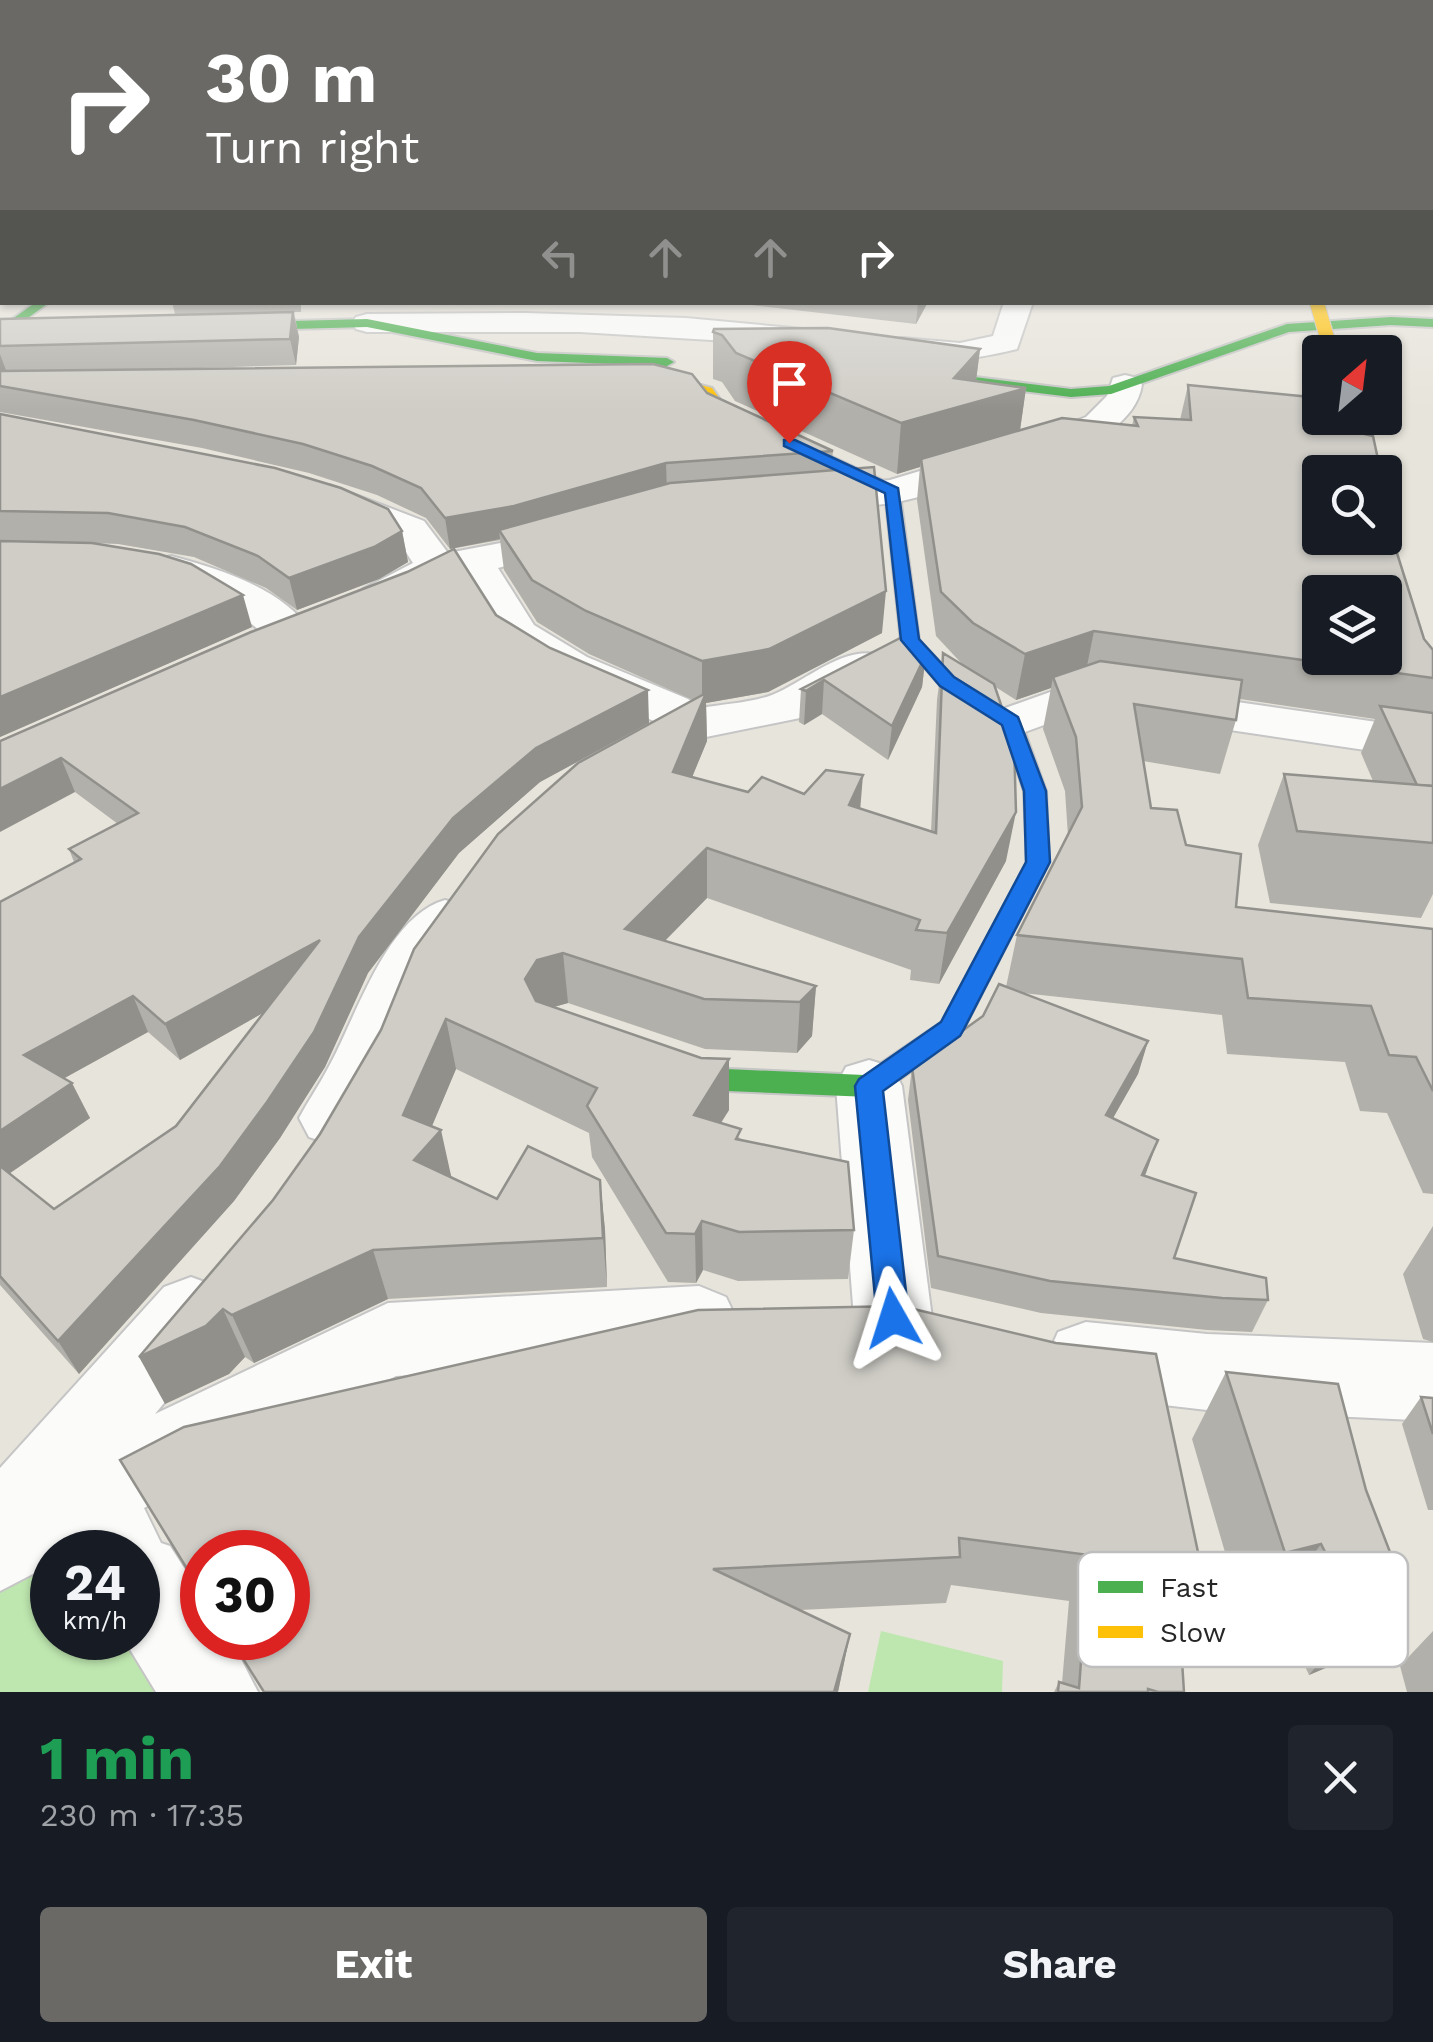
<!DOCTYPE html>
<meta charset="utf-8">
<style>
:root{--surface:#171b24;--page:#20242c;--text:#f1f3f6;--muted:#9ea1a6;--accent:#6a6966}
body{margin:0;font-family:"Work Sans",sans-serif;background:var(--page);color:var(--text);height:100vh;display:flex;flex-direction:column;font-size:38px;white-space:nowrap}
*{box-sizing:border-box;margin:0}
p{font-size:32px;color:var(--muted)}
.icon{flex:none;width:55px;height:55px;fill:none;stroke:currentColor;stroke-width:2;stroke-linecap:round;stroke-linejoin:round}
.map{position:relative;height:1692px;overflow:hidden}
.panel{display:flex;flex-direction:column;background:var(--surface);flex:1}
.panel>*{flex:none}
.hud{position:absolute;left:0px;top:0px;width:1435px;height:305px;box-shadow:0 2px 8px #0004;background:#6a6966;color:#fff;overflow:hidden}
.needle{width:65px;rotate:28deg}
.buttons{position:absolute;left:1302px;top:335px;display:grid;gap:20px}
.buttons a{display:grid;place-items:center;width:100px;height:100px;border-radius:10px;background:var(--surface);box-shadow:0 2px 8px #0004;font-size:50px}
.speed{position:absolute;left:30px;top:1530px;display:flex;gap:20px;font-size:50px;font-weight:700;text-align:center}
.speed>*{display:grid;place-content:center;width:130px;height:130px;border-radius:50%;background:var(--surface);box-shadow:0 2px 8px #0004;line-height:1}
.speed small{font-size:25px;font-weight:400}
.speed .limit{border:15px solid #d22;background:#fff;color:#111}
.pin{position:absolute;display:grid;place-items:center;width:85px;height:85px;color:#fff;margin:-102px -42px;border-radius:50% 50% 50% 0;rotate:-45deg;box-shadow:0 0 10px #0007}
.pin .icon{rotate:45deg}
.me{position:absolute;width:110px;margin:-55px;rotate:354deg;stroke-linejoin:round;filter:drop-shadow(0 0 8px #0008)}
.turn{display:flex;align-items:center;gap:35px;height:210px;padding:0 40px;font-size:45px}
.turn .icon{width:130px;height:130px;stroke-width:2.5}
.turn b{display:block;font-size:70px;line-height:85px}
.lanes{display:flex;align-items:center;height:95px;padding:0 40px;background:#0003;justify-content:center;gap:50px;direction:ltr}
.lanes .off{opacity:.35}
.round{display:grid;place-items:center;flex:none;width:105px;height:105px;border-radius:10px;background:var(--page)}
.headline{display:flex;align-items:center;justify-content:space-between;height:170px;padding:0 40px}
h1{font-size:60px;font-weight:700;line-height:75px;color:#1e9e55}
.cta{display:flex;gap:20px;margin-top:auto;padding:20px 40px}
.cta a{flex:1;height:115px;border-radius:10px;background:var(--accent);color:#fff;font-size:40px;font-weight:700;line-height:115px;text-align:center}
.cta a+a{background:var(--page);color:var(--text)}
.map>svg:first-child{display:block}
.green{fill:#bee7af}
.lines{fill:none;stroke-linecap:round;stroke-linejoin:round}
.street-casing{stroke:#c5c5c5;stroke-width:4}
.fast-casing{stroke:#c5c5c5;stroke-width:4}
.slow-casing{stroke:#c5c5c5;stroke-width:4}
.street{fill:#fbfbfa;fill-rule:evenodd}
.fast{fill:#4caf50;fill-rule:evenodd}
.slow{fill:#ffc107;fill-rule:evenodd}
.slow-bridge-casing{stroke:#c5c5c5;stroke-width:16;stroke-linecap:butt}
.slow-bridge{stroke:#ffc107;stroke-width:14}
.wall{fill:#b2b0aa;fill-rule:evenodd}
.shaded-wall{fill:#91908b}
.building{fill:#cfcdc6;stroke:#91908b;stroke-width:2.5;fill-rule:evenodd}
.route{fill:#1a73e8;stroke:#114b97;stroke-width:2.5}
.key{fill:#fff;stroke:#bebebe;stroke-width:2.5}
.key-label{font-size:28px;fill:#272727}
</style>
<div class="map">
<svg width="1433" height="1692" viewBox="0 0 1433 1692">
<rect width="100%" height="100%" fill="#e7e4db"/>
<g class="green">
<polygon points="67,1525 84,1552 52,1552 52,1638 137,1638 171,1692 0,1692 0,1574"/>
<polygon points="881,1631 1003,1661 1002,1692 868,1692"/>
</g>
<g class="lines">
<g class="street-casing">
<g id="street">
<polygon points="0,276 2,277 2,294 0,294"/>
<path d="M 1004,302 L 1033,302 L 1017,349 C 971,360 938,365 891,354 L 886,347 L 891,340 L 902,338 L 960,343 L 993,336 Z"/>
<polygon points="526,313 686,318 803,329 807,336 803,343 792,345 580,332 367,332 356,329 352,323 356,317 367,314"/>
<path d="M 1125,375 L 1137,378 L 1142,385 C 1139,404 1127,417 1113,429 C 1089,448 927,497 892,503 C 870,506 844,508 822,503 L 817,495 L 822,487 L 890,480 L 1030,438 L 1086,417 L 1107,396 L 1113,378 Z"/>
<path d="M 330,485 L 424,521 L 448,553 L 516,540 L 575,522 L 589,525 L 595,534 L 589,543 L 498,568 L 534,625 L 587,657 L 688,699 L 701,708 C 723,704 750,703 772,695 C 807,681 842,645 881,655 L 888,665 L 881,675 L 800,718 L 706,737 L 659,764 L 641,768 L 623,764 L 616,753 L 623,742 L 658,723 L 555,677 L 502,644 L 460,575 C 425,582 400,616 363,607 L 356,598 L 363,589 L 413,563 L 396,537 L 316,505 L 311,497 L 316,489 Z"/>
<path d="M 171,556 C 220,569 282,588 312,632 L 306,642 L 290,645 L 274,642 L 234,610 L 156,578 L 150,569 L 156,560 Z"/>
<polygon points="1084,680 1433,730 1433,760 1088,709 1011,737 994,732 986,722 994,712"/>
<path d="M 445,900 L 466,906 L 474,920 L 421,998 L 390,1079 L 357,1137 L 333,1145 L 309,1137 L 299,1118 C 308,1101 318,1087 327,1070 C 355,1021 385,917 445,900 Z"/>
<polygon points="869,1060 892,1067 902,1086 932,1318 920,1343 893,1354 866,1343 854,1318 836,1086 846,1067"/>
<polygon points="191,1277 218,1287 230,1312 218,1337 155,1414 388,1303 699,1286 726,1297 738,1322 726,1347 699,1358 396,1376 144,1508 161,1543 170,1546 202,1596 202,1638 230,1638 258,1692 156,1692 123,1638 138,1638 138,1552 52,1552 52,1564 0,1591 0,1468 164,1287"/>
<polygon points="1086,1322 1207,1334 1433,1343 1433,1421 1207,1410 1086,1396 1058,1386 1046,1359 1058,1332"/>
</g>
</g>
<g class="fast-casing">
<g id="fast">
<rect x="1432" y="268" width="1" height="6"/>
<polygon points="36,302 50,302 0,338 0,328"/>
<polygon points="1391,317 1433,319 1433,327 1391,325 1289,332 1111,394 1071,397 927,379 920,375 927,371 1071,389 1109,386 1287,324"/>
<polygon points="367,319 537,353 667,358 674,362 667,366 537,361 367,327 222,331 216,327 222,323"/>
<polygon points="1037,831 1048,838 1049,862 960,1036 879,1094 869,1097 703,1090 646,1069 642,1062 646,1055 655,1052 704,1068 864,1075 942,1022 1027,862 1026,838"/>
</g>
</g>
<g class="slow-casing">
<polygon id="slow" points="655,373 712,388 726,408 899,488 919,640 954,677 1021,722 1046,791 1048,838 1045,843 1037,845 1026,838 1024,791 1002,725 940,685 901,641 885,493 716,414 702,394 623,377 630,373"/>
</g>
<use href="#street" class="street"/>
<use href="#fast" class="fast"/>
<use href="#slow" class="slow"/>
<g class="slow-bridge-casing">
<polyline id="slow-bridge" points="1317,303 1328,341"/>
</g>
<use href="#slow-bridge" class="slow-bridge"/>
</g>
<g class="wall">
<polygon points="172,302 301,302 301,312 294,312 299,337 296,365 132,370 707,393 833,451 831,470 882,633 768,692 706,703 707,741 692,777 748,792 804,794 860,809 931,832 937,700 943,653 964,666 936,636 917,500 920,467 897,474 735,401 722,382 713,379 713,332 980,349 976,381 1026,388 1020,430 1132,426 1134,417 1180,420 1188,385 1320,472 1385,538 1385,476 1393,492 1385,515 1424,639 1433,650 1433,894 1421,918 1270,903 1258,845 1284,774 1373,781 1361,753 1375,719 1240,699 1236,720 1220,774 1143,761 1151,808 1186,845 1236,907 1433,929 1433,1194 1423,1193 1387,1113 1360,1111 1345,1062 1227,1054 1222,1015 1023,993 1148,1041 1138,1074 1113,1118 1145,1176 1174,1258 1268,1300 1252,1332 1207,1330 1041,1313 931,1288 908,1100 912,1067 983,1016 1006,987 1017,935 1068,836 1065,791 1043,729 1051,688 1016,700 994,686 1006,861 939,984 910,980 911,970 707,898 665,941 816,986 812,1036 797,1053 705,1049 568,1003 554,1007 729,1110 721,1123 854,1230 848,1279 738,1281 703,1270 696,1283 668,1282 592,1157 589,1133 456,1069 432,1126 452,1178 497,1199 600,1180 605,1230 607,1287 388,1299 254,1363 245,1357 229,1374 165,1404 273,1200 693,700 589,654 537,622 504,570 500,540 450,549 426,518 377,495 309,473 202,448 0,412 0,319 175,314"/>
<polygon points="725,302 928,302 916,324"/>
<polygon points="0,414 402,531 408,562 379,579 297,610 266,588 194,557 118,544 92,543 252,627 0,737"/>
<path d="M 496,615 L 649,723 L 540,782 L 459,853 L 368,973 L 325,1067 L 280,1138 L 234,1201 L 79,1374 L 0,1285 L 0,902 L 74,862 L 69,849 L 118,824 L 75,792 L 0,741 ZM 264,1012 L 176,1126 L 54,1209 L 10,1173 L 90,1118 L 64,1078 L 148,1032 L 180,1060 Z"/>
<polygon points="908,634 926,654 922,687 888,760 822,714 804,725 799,722 801,689"/>
<polygon points="1433,1226 1433,1342 1423,1339 1403,1274"/>
<polygon points="1226,1372 1366,1490 1356,1655 1309,1675 1277,1605 1243,1614 1192,1439"/>
<polygon points="1421,1397 1433,1398 1433,1510 1428,1510 1402,1424"/>
<polygon points="184,1427 1202,1571 1179,1610 1184,1692 1054,1692 1059,1682 1062,1683 1069,1601 951,1585 946,1603 800,1610 850,1634 838,1692 264,1692"/>
<polygon points="1433,1631 1433,1692 1407,1692 1400,1666"/>
</g>
<g class="shaded-wall">
<polygon points="2,247 2,268 0,261 0,249"/>
<polygon points="918,302 928,302 916,324"/>
<polygon points="293,312 299,337 296,365 290,339"/>
<polygon points="980,349 974,397 1026,388 1019,437 921,459 920,467 897,474 901,423 954,378"/>
<polygon points="0,354 7,373 0,376"/>
<polygon points="666,463 667,492 499,530 500,539 450,549 445,518"/>
<polygon points="402,531 408,562 379,579 297,610 289,578"/>
<polygon points="886,591 882,633 768,692 706,703 707,741 674,821 673,772 702,704 702,661"/>
<polygon points="243,595 252,627 0,737 0,697"/>
<polygon points="1094,631 1085,676 1053,677 1051,688 1016,700 1025,654"/>
<polygon points="926,654 922,687 888,760 892,726"/>
<polygon points="824,680 822,714 804,725 806,691"/>
<polygon points="648,690 649,723 540,782 459,853 368,973 325,1067 280,1138 234,1201 79,1374 58,1341 359,937 453,818 536,748"/>
<polygon points="61,758 75,792 0,832 0,789"/>
<polygon points="863,775 859,824 849,805"/>
<polygon points="1016,812 1006,861 939,984 947,933"/>
<polygon points="707,848 707,898 631,975 625,929"/>
<polygon points="320,940 330,975 180,1060 165,1024"/>
<polygon points="563,953 568,1003 543,1010 532,1029 525,979 537,960"/>
<polygon points="816,986 812,1036 797,1053 800,1002"/>
<polygon points="133,996 148,1032 43,1090 24,1055"/>
<polygon points="446,1019 456,1069 421,1152 441,1130 452,1180 426,1210 403,1115"/>
<polygon points="1148,1041 1138,1074 1096,1148 1106,1115"/>
<polygon points="729,1059 729,1110 694,1165 694,1115"/>
<polygon points="72,1083 90,1118 0,1180 0,1131"/>
<polygon points="1158,1140 1146,1173 1130,1208 1142,1175"/>
<polygon points="600,1180 605,1230 607,1287 603,1238"/>
<polygon points="702,1221 703,1270 696,1283 695,1234"/>
<polygon points="373,1250 388,1299 254,1363 232,1315"/>
<polygon points="223,1309 245,1357 229,1374 165,1404 139,1357"/>
<polygon points="1321,1544 1277,1605 1243,1614 1285,1553"/>
<polygon points="1407,1596 1356,1655 1309,1675 1358,1617"/>
<polygon points="850,1634 838,1692 834,1692"/>
</g>
<g class="building">
<polygon points="0,174 2,174 2,247 0,249"/>
<polygon points="293,312 290,339 0,346 0,319"/>
<polygon points="828,328 980,349 954,378 1026,388 901,423 736,353 722,335 713,332 714,329"/>
<polygon points="653,364 692,374 707,393 833,451 666,463 514,506 445,518 421,488 372,466 303,444 194,420 0,386 0,371"/>
<path d="M 1188,385 L 1320,398 L 1320,418 L 1355,418 L 1360,433 L 1373,436 L 1379,464 L 1383,472 L 1320,472 L 1320,538 L 1385,538 L 1385,515 L 1424,639 L 1433,650 L 1433,678 L 1094,631 L 1025,654 L 973,623 L 941,592 L 921,459 L 1062,418 L 1138,426 L 1134,417 L 1191,420 ZM 1320,592 L 1385,592 L 1385,658 L 1320,658 Z"/>
<polygon points="0,414 275,468 341,488 388,509 402,531 374,547 289,578 258,556 185,527 108,513 0,511"/>
<polygon points="874,467 886,591 769,649 702,661 586,611 532,580 499,530 670,483"/>
<polygon points="1385,476 1393,492 1385,492"/>
<polygon points="0,541 92,543 159,554 191,564 243,595 0,697"/>
<polygon points="454,549 496,615 550,648 648,690 536,748 453,818 359,937 314,1032 267,1102 220,1166 58,1341 0,1276 0,1166 54,1209 176,1126 320,940 165,1024 133,996 24,1055 72,1083 0,1131 0,902 81,859 69,849 138,813 61,758 0,789 0,741 251,632 407,572"/>
<polygon points="908,634 926,654 892,726 824,680 806,691 801,689"/>
<polygon points="943,653 994,684 1014,743 1016,812 947,933 916,930 920,920 707,848 625,929 816,986 800,1002 704,999 563,953 537,960 525,979 536,1001 701,1058 729,1059 694,1115 741,1129 736,1139 848,1162 854,1230 739,1232 702,1221 695,1234 666,1233 587,1106 597,1088 446,1019 403,1115 441,1130 414,1160 497,1199 528,1146 600,1180 603,1238 373,1250 232,1315 223,1309 206,1326 139,1357 273,1200 320,1134 381,1030 414,949 498,834 578,763 706,693 673,772 748,792 762,777 804,794 826,770 863,775 849,805 936,833"/>
<polygon points="1100,661 1242,680 1236,720 1134,704 1151,808 1177,810 1186,845 1241,854 1236,907 1433,929 1433,1091 1416,1057 1389,1055 1371,1006 1248,998 1242,959 1017,935 1082,807 1076,737 1053,677"/>
<polygon points="1380,706 1433,713 1433,786 1417,785"/>
<polygon points="1284,774 1433,786 1433,843 1297,831"/>
<polygon points="999,984 1148,1041 1106,1115 1158,1140 1142,1175 1196,1193 1174,1258 1266,1278 1268,1300 1222,1298 1050,1281 938,1256 912,1067 983,1016"/>
<polygon points="901,1306 1056,1343 1156,1354 1202,1571 1176,1567 1184,1692 1158,1692 1148,1689 1148,1692 1058,1692 1059,1682 1079,1688 1089,1555 959,1538 960,1557 713,1569 850,1634 834,1692 264,1692 230,1638 288,1638 288,1552 202,1552 202,1593 120,1460 184,1427 698,1310"/>
<polygon points="1226,1372 1338,1384 1366,1490 1407,1596 1358,1617 1321,1544 1285,1553"/>
<polygon points="1421,1397 1433,1398 1433,1434"/>
</g>
<linearGradient id="sky" x2="0" y2="1"><stop stop-color="#81baec"/><stop offset="0.42" stop-color="#f4f3ef"/><stop offset="1" stop-color="#f4f3ef" stop-opacity="0"/></linearGradient>
<rect width="1433" height="411" fill="url(#sky)"/>
<polygon class="route" points="784,440 795,440 898,488 919,639 954,677 1018,717 1046,791 1050,862 964,1029 960,1036 883,1091 909,1318 904,1329 893,1333 882,1329 877,1318 855,1086 859,1079 941,1022 1026,862 1024,791 1002,725 940,686 901,640 885,493 784,446"/>
<rect x="1078" y="1552" width="330" height="115" rx="15" class="key"/>
<rect x="1098" y="1581" width="45" height="12" fill="#4caf50"/>
<rect x="1098" y="1626" width="45" height="12" fill="#ffc107"/>
<g class="key-label">
<text x="1160" y="1597">Fast</text>
<text x="1160" y="1642">Slow</text>
</g>
</svg>
<div class="buttons">
<a><svg class="needle" viewBox="-14 -14 28 28"><path d="M0-13l5 13h-10z" fill="#e53935"/><path d="M0 13l5-13h-10z" fill="#9ea1a6"/></svg></a>
<a><svg class="icon" aria-label="search" viewBox="0 0 24 24"><circle cx="10" cy="10" r="6"/><path d="M15 15l6 6"/></svg></a>
<a><svg class="icon" aria-label="layers" viewBox="0 0 24 24"><path d="M12 4l9 5-9 5-9-5zM3 14l9 5 9-5"/></svg></a>
</div>
<div class="speed"><div>24<small>km/h</small></div><div class="limit">30</div></div>
<div class="pin" style="left:789px;top:443px;background:#d93025"><svg class="icon" aria-label="arrive" viewBox="0 0 24 24"><path d="M6 21V4h12l-3 4 3 4H6"/></svg></div>
<svg class="me" style="left:893px;top:1318px" viewBox="-20 -20 40 40"><path d="M0-17L14 15 0 8-14 15z" fill="#1a73e8" stroke="#fff" stroke-width="4"/></svg>
<div class="hud">
<div class="turn"><svg class="icon" aria-label="right" viewBox="0 0 24 24"><path d="M7 20v-9h11M14 6l5 5-5 5"/></svg><div><b>30 m</b>Turn right</div></div>
<div class="lanes"><svg class="icon off" aria-label="left" viewBox="0 0 24 24"><path d="M17 20v-9H6M10 6l-5 5 5 5"/></svg><svg class="icon off" aria-label="ahead" viewBox="0 0 24 24"><path d="M12 20V5M6 11l6-6 6 6"/></svg><svg class="icon off" aria-label="ahead" viewBox="0 0 24 24"><path d="M12 20V5M6 11l6-6 6 6"/></svg><svg class="icon" aria-label="right" viewBox="0 0 24 24"><path d="M7 20v-9h11M14 6l5 5-5 5"/></svg></div>
</div>
</div>
<section class="panel">
<div class="headline"><div><h1>1 min</h1><p>230 m · 17:35</p></div><a class="round"><svg class="icon" aria-label="close" viewBox="0 0 24 24"><path d="M6 6l12 12M18 6L6 18"/></svg></a></div>
<div class="cta"><a>Exit</a><a>Share</a></div>
</section>
